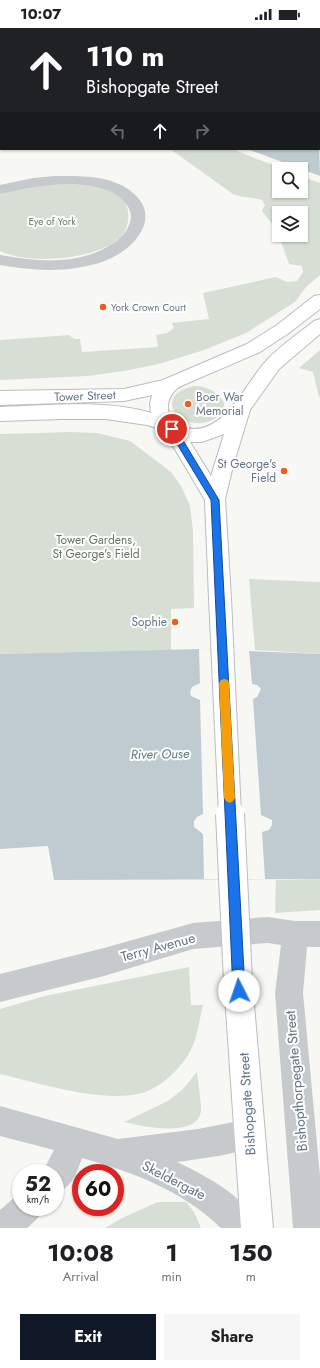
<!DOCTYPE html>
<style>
:root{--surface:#fff;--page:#f6f6f6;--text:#202124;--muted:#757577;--accent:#111827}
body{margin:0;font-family:Jost,sans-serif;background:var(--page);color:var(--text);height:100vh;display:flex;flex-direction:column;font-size:15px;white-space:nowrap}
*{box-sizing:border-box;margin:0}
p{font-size:13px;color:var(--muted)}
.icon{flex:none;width:22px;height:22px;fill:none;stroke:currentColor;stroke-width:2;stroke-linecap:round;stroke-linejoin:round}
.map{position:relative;height:1200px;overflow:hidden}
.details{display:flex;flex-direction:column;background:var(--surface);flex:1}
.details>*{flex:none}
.top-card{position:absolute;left:0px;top:0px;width:320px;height:122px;box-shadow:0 1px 3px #0004;background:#202124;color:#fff;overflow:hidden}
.buttons{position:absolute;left:272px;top:134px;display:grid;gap:8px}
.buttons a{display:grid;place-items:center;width:36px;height:36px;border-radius:0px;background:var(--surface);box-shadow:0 1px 3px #0004;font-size:20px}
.speed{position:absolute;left:12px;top:1136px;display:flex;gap:8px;font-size:20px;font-weight:700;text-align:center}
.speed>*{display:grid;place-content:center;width:52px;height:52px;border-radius:50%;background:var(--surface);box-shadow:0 1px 3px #0004;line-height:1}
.speed small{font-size:10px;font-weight:400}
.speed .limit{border:6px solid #d22;background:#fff;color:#111}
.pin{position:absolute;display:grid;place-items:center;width:34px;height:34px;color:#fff;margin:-17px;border:2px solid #fff;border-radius:50%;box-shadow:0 1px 4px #0007}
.me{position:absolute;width:44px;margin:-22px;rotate:356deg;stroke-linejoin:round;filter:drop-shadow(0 0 3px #0008)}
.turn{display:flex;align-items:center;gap:14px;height:84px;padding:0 20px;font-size:18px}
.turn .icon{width:52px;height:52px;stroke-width:2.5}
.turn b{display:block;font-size:28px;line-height:34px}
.lanes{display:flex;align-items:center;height:38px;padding:0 20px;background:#0003;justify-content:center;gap:20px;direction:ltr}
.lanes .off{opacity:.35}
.eta{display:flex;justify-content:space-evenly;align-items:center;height:68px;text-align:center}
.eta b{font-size:24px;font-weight:700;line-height:28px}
.action{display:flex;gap:8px;margin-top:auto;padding:8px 20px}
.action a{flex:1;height:46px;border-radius:0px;background:var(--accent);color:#fff;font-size:16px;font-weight:700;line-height:46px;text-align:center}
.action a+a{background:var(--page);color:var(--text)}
.status{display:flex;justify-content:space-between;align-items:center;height:28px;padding:0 20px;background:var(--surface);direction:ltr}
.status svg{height:11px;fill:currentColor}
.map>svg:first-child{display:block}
.green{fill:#d7dfd4;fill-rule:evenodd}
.water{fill:#c0cbd1}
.pier{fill:#f7f7f3}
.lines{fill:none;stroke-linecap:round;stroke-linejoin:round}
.major-casing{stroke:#b9bdc1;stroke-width:2}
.minor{fill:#c6cacd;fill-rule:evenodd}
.major{fill:#fff;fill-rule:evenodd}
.major-bridge-far1-casing{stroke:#b9bdc1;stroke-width:24;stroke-linecap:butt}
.major-bridge-casing{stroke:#b9bdc1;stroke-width:30;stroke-linecap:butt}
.major-bridge-far1{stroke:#fff;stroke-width:22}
.major-bridge{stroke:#fff;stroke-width:28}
.route{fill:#1a73e8;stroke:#114b97}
.slow{fill:#f59e0b}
.poi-dot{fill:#f25c19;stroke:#fff;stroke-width:1.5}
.labels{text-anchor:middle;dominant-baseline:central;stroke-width:4;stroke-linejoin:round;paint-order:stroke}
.far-park-label{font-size:10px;fill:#62795f;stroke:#fff}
.far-poi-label{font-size:10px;fill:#637487;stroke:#fff;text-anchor:start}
.street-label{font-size:12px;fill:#637487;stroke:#fff}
.poi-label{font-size:12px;fill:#637487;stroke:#fff;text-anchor:end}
.park-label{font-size:12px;fill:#62795f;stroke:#fff}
.water-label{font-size:13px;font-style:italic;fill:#5f7783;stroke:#fff}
.near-street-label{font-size:14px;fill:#637487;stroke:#fff}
</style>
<div class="status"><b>10:07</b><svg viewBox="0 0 49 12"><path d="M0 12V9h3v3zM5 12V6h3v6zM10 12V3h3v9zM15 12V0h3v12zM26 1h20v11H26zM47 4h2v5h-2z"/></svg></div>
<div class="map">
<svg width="320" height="1200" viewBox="0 0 320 1200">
<rect width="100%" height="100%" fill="#f7f7f3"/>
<g class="green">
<path d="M 170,121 L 232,121 L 283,141 L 279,141 L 279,163 L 301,163 L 301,148 L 320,155 L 320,247 L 306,259 L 295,274 L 246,305 L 204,322 L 159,336 L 124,343 L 87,348 L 0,352 L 0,312 L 69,307 L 74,311 L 80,311 L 82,324 L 158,319 L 156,307 L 167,305 L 174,300 L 172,295 L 209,291 L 203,265 L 276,249 L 287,254 L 297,253 L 303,244 L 302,238 L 289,236 L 277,202 L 262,183 L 265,177 L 262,172 C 252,169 242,170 233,166 ZM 279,185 L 301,185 L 301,207 L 279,207 Z"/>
<path d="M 77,154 C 91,157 112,159 122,170 C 131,179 130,198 122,207 C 119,211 112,216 108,218 C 81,232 28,236 0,223 L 0,166 L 26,158 Z"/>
<polygon points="320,322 320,369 319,369 313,344 299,340"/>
<path d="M 194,358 C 214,358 238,377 214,391 C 184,408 148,368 194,358 Z"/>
<polygon points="71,404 97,405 130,413 171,444 181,458 190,478 193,503 194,580 171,581 171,622 0,626 0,406"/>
<polygon points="249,551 320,554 320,626 255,622"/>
<polygon points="320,851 320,882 275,885 276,852"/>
<path d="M 189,939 L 191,977 L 203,977 C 199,993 197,1013 188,1027 C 180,1040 165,1055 150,1062 C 114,1079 38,1055 0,1046 L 0,981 L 45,968 Z"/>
<path d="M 197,1044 C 198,1056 201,1070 201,1082 C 199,1111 141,1098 124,1094 L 168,1073 L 183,1061 Z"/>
<polygon points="158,1174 186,1174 194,1184 201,1200 105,1200 122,1190"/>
</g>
<g class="water">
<polygon points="319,109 320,148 247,121 319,121"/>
<polygon points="199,621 320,626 320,851 54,852 48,818 0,821 0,626"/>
</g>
<polygon class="pier" points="199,621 249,622 252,656 257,657 261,661 257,669 253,671 261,787 272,792 272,797 269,802 262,804 265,851 204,851 203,806 194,799 194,793 197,789 203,786 200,672 191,668 190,664 192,659 200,655"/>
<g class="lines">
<g class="major-casing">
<g id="major">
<path d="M 320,267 L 320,281 L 289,305 L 260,324 L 181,358 C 170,364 163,379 172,391 C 178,397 185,401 194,401 C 227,401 247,353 267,332 C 281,317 298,306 314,293 L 320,291 L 320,306 L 279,341 L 250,382 L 233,438 L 225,471 L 231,570 L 228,576 L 220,579 L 212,576 L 209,570 L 205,472 L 166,406 L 160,401 L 147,397 L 106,391 L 62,391 L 0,393 L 0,379 C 48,378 105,371 151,385 L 150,376 L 152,367 L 124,373 L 0,377 L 0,363 L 124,361 L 163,352 L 247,316 L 277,297 L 314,268 ZM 224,406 L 211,448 L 190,414 L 202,414 Z"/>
<polygon points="238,939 248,943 252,953 273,1200 241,1200 224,953 228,943"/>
</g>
</g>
<g class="minor">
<polygon points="115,0 132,0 133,1 116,1"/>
<polygon points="308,0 320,0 319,3 319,1"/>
<rect x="319" y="34" width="1" height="8"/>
<path d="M 55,148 C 77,148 103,147 123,158 C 168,183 137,222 102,234 C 68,245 34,243 0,237 L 0,227 C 39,234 81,238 115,214 C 123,208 130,200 131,189 C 131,178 121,168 111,164 C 79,149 33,158 0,166 L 0,157 L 33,150 Z"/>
<polygon points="268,889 295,893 320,893 320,919 307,919 303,965 320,1148 320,1200 293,1200 275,965 281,917 268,915 193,921 104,948 0,974 0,946 104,920 193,895"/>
<path d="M 0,1078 L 118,1111 L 198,1101 L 249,1091 L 260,1095 L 264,1106 L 260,1117 C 234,1127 204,1130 177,1134 C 206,1148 247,1169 260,1200 L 221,1200 C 183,1163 133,1144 82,1130 C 76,1147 72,1159 55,1166 L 55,1145 L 42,1145 L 54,1122 L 0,1108 Z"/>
<polygon points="21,1166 21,1179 43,1179 38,1190 27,1200 0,1200 0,1182 16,1168"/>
</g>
<use href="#major" class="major"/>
<g class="major-bridge-far1-casing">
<polyline id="major-bridge-far1" points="220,570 230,787"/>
</g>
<g class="major-bridge-casing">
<polyline id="major-bridge" points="230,786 238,953"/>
</g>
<use href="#major-bridge-far1" class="major-bridge-far1"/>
<use href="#major-bridge" class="major-bridge"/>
</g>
<polygon class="route" points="172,398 175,399 219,472 245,963 243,967 239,969 235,967 233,963 211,472 168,401"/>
<polygon class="slow" points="224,651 228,652 229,655 235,770 233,773 230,775 226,773 224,770 219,655 221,652"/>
<g class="poi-dot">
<circle cx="103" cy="279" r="4"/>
<circle cx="188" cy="376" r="4"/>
<circle cx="284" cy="443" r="4"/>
<circle cx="175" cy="594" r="4"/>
</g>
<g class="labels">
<g class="far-park-label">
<text x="52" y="193">Eye of York</text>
</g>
<g class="far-poi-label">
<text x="111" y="279">York Crown Court</text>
</g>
<g class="street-label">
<text transform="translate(85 368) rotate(-2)">Tower Street</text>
</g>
<g class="poi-label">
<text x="196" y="369" text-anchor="start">Boer War<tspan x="196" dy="14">Memorial</tspan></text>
<text x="276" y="436">St George's<tspan x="276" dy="14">Field</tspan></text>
<text x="167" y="594">Sophie</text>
</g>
<g class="park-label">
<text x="96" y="512">Tower Gardens,<tspan x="96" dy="14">St George's Field</tspan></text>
</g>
<g class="water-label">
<text transform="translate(160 726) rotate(-1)">River Ouse</text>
</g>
<g class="near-street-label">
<text transform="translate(158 919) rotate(-15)">Terry Avenue</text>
<text transform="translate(296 1053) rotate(-95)">Bishopthorpegate Street</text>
<text transform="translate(247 1076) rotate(-94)">Bishopgate Street</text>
<text transform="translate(174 1152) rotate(27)">Skeldergate</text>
</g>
</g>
</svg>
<div class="buttons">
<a><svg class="icon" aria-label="search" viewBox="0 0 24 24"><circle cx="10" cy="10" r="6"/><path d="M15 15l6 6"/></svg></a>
<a><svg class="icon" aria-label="layers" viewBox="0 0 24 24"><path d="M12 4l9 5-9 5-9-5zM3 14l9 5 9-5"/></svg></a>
</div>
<div class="speed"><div>52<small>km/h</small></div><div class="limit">60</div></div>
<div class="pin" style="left:172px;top:401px;background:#d93025"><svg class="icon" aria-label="arrive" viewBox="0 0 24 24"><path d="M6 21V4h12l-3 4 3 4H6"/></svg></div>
<svg class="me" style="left:239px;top:963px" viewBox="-20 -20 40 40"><circle r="19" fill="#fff"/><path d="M0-13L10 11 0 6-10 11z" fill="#1a73e8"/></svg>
<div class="top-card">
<div class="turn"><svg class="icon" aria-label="ahead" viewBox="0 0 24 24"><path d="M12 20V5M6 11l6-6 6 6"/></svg><div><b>110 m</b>Bishopgate Street</div></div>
<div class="lanes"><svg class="icon off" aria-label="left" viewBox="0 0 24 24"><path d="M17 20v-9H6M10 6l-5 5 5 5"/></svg><svg class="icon" aria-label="ahead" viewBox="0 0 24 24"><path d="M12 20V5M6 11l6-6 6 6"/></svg><svg class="icon off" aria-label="right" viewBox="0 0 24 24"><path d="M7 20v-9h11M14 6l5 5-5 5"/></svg></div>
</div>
</div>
<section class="details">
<div class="eta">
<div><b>10:08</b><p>Arrival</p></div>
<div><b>1</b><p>min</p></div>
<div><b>150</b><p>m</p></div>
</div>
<div class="action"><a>Exit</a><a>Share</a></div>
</section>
